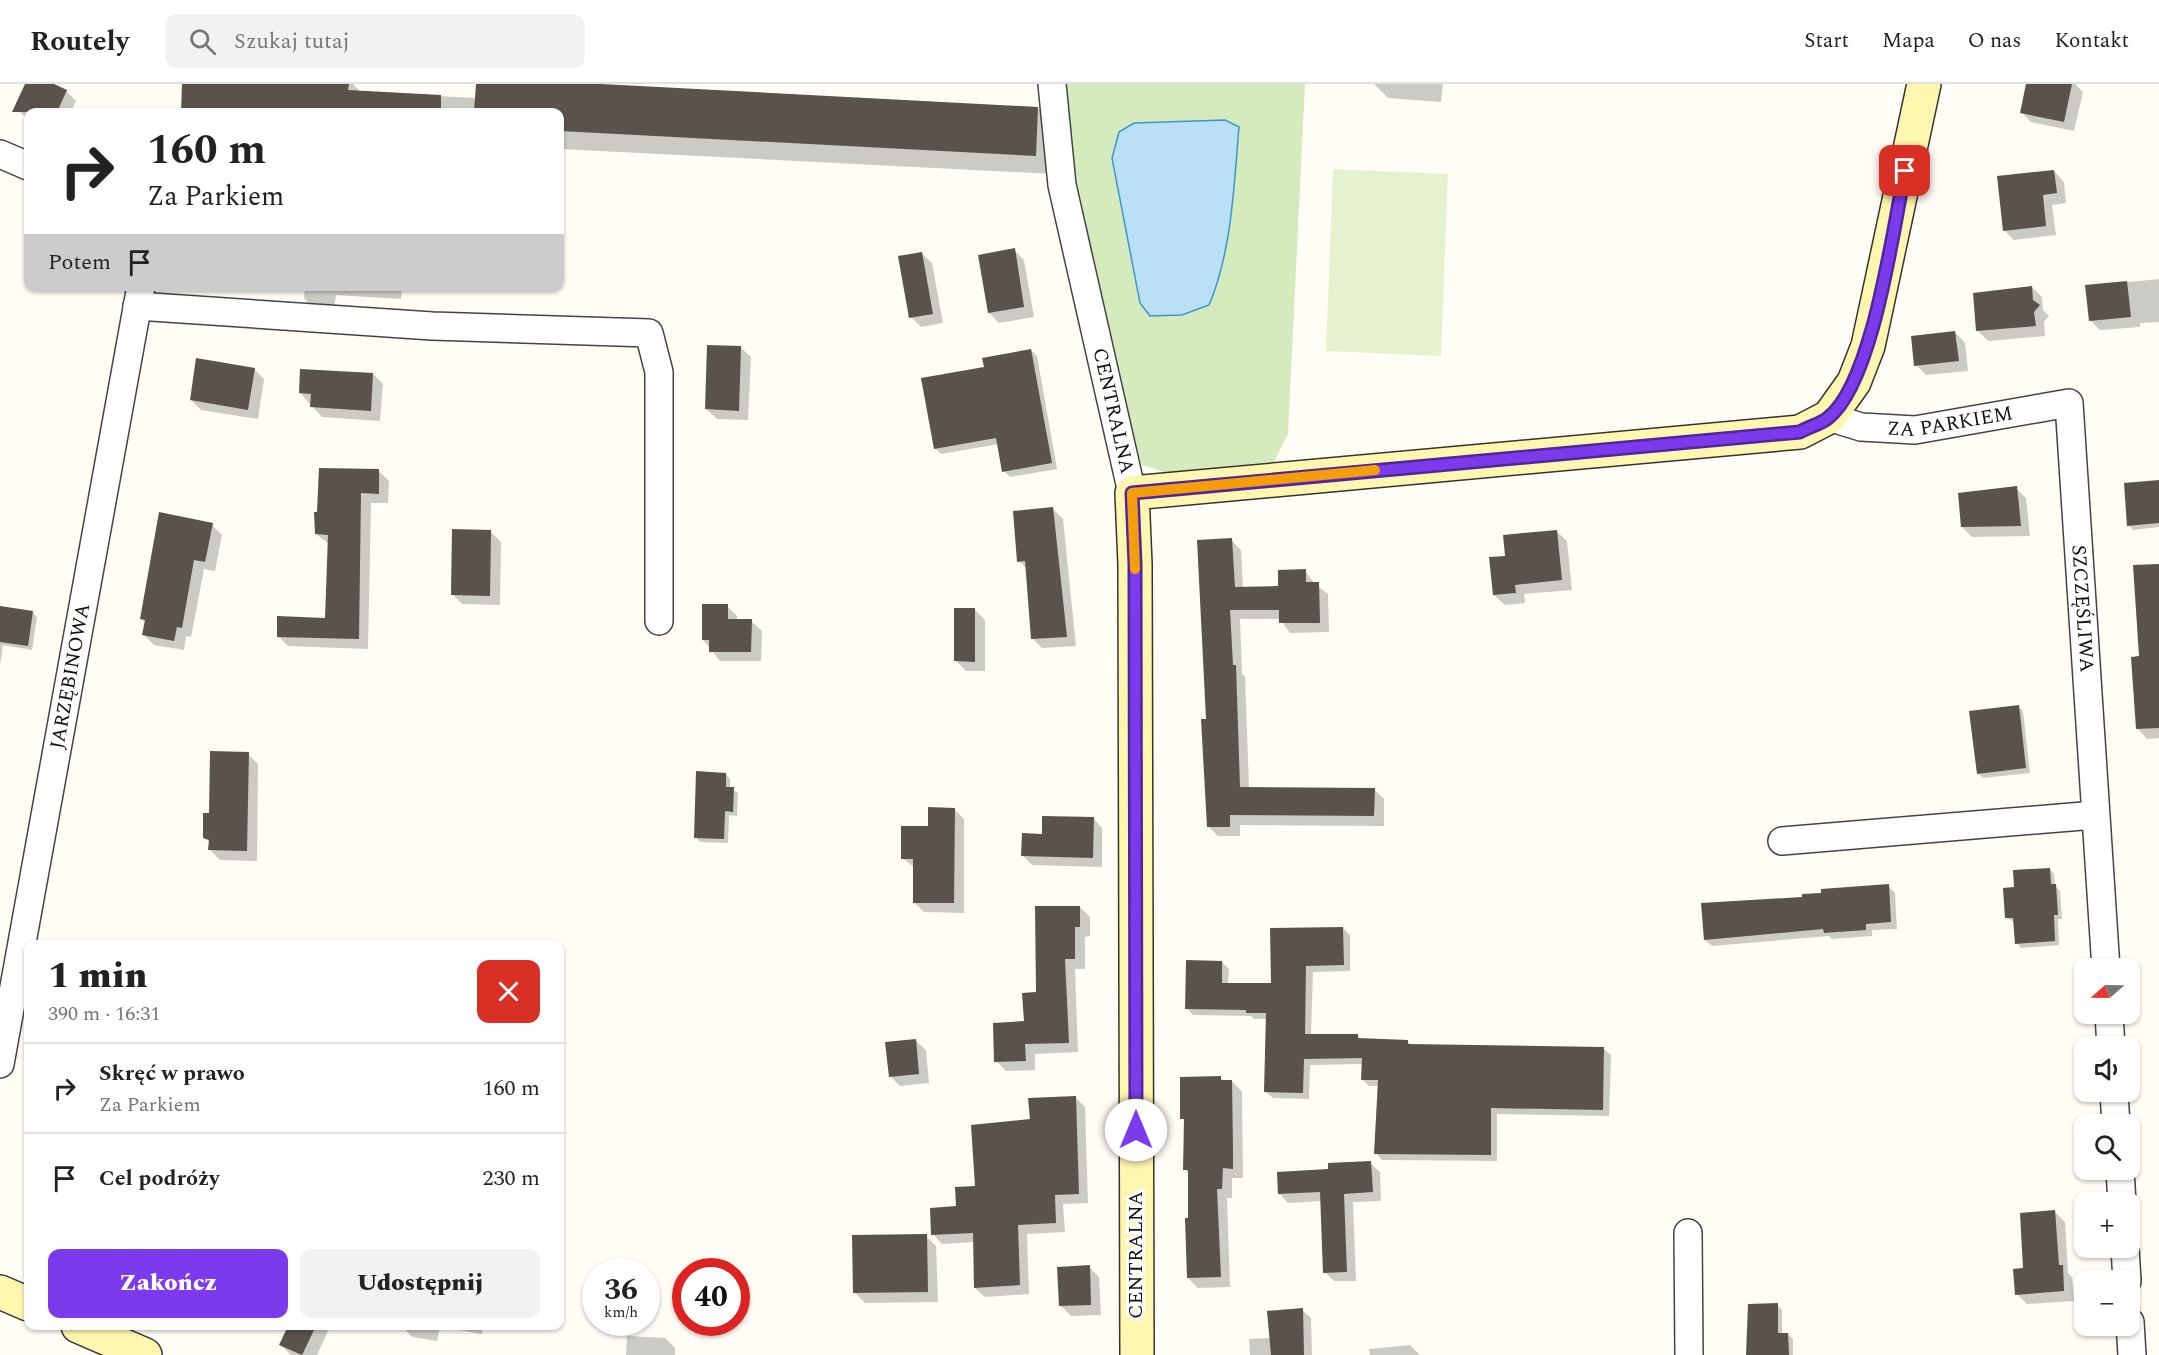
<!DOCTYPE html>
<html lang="pl">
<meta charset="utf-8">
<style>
:root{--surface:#fff;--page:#f2f2f2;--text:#222;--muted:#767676;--line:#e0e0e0;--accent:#7c3aed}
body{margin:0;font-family:Spectral,serif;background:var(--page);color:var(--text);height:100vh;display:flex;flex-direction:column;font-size:22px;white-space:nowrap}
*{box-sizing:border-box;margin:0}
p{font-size:20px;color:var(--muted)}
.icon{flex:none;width:33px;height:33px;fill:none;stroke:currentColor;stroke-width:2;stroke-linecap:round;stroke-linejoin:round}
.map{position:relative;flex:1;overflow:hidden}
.side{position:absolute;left:24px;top:856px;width:540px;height:390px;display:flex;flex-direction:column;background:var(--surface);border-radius:12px;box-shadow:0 2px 4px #0004}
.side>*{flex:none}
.top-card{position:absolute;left:24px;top:24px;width:540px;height:183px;border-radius:12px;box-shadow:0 2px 4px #0004;background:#fff;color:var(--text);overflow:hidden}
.needle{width:39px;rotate:250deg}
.controls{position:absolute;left:2074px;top:874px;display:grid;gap:12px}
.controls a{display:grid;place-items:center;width:66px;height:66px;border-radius:12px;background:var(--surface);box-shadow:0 2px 4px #0004;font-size:30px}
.speed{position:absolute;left:582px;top:1174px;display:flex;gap:12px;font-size:30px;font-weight:700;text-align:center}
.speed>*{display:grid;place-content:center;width:78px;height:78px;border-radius:50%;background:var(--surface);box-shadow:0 2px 4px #0004;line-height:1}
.speed small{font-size:15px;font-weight:400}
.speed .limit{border:9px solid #d22;background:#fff;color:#111}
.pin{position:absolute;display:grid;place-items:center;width:51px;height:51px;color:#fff;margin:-26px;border-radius:12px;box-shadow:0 3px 9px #0006}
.me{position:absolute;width:66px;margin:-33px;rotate:0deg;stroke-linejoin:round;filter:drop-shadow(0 0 4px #0008)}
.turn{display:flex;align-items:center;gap:21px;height:126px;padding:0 24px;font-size:27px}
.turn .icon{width:78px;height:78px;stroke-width:2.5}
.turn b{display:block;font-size:42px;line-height:51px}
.then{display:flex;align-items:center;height:57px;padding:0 24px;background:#0003;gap:12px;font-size:22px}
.round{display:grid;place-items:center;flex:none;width:63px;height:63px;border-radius:12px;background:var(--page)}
.headline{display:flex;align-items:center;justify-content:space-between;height:102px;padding:0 24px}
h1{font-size:36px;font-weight:800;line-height:45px}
.cta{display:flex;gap:12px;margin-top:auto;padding:12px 24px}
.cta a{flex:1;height:69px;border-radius:12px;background:var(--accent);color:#fff;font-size:24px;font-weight:800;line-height:69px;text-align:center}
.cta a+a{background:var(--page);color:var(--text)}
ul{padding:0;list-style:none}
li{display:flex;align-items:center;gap:18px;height:90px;padding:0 24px;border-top:2px solid var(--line)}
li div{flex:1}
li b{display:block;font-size:22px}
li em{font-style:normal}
header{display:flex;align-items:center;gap:36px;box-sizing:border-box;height:84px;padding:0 30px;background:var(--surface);border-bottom:2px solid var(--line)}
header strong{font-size:28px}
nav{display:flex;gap:33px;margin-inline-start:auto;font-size:21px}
.search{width:420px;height:54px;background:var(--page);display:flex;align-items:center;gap:15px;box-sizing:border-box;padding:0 21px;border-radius:12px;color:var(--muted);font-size:22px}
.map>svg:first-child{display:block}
.park{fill:#d5ebbd}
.pitch{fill:#e6f2cf}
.water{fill:#b9e0f7;stroke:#3f96cf;stroke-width:1.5}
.shadow{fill:#0003}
.building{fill:#5a524d}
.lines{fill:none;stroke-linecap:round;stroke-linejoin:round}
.street-casing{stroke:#444;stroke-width:30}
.secondary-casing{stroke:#333;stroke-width:36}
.street{stroke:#fff;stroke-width:27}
.secondary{stroke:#fff6b0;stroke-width:33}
.route-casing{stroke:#51269a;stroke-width:15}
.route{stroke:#7c3aed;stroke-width:10}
.slow{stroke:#f59e0b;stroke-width:10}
.labels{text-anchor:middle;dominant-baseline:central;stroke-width:6;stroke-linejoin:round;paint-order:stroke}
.street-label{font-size:20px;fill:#111;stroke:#fff}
</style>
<header>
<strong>Routely</strong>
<div class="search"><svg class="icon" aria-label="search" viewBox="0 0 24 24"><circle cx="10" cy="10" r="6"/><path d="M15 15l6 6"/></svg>Szukaj tutaj</div>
<nav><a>Start</a><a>Mapa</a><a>O nas</a><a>Kontakt</a></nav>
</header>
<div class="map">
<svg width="2159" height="1271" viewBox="0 0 2159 1271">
<rect width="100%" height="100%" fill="#fffdf5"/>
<polygon class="park" points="1065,0 1305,0 1288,350 1274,378 1170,390 1142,381 1131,357 1074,108"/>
<polygon class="pitch" points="1333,85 1448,90 1441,272 1326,267"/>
<path class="water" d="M 1225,36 L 1239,43 C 1234,101 1232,167 1209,221 L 1182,231 L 1150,232 L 1140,219 L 1112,74 L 1119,48 L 1134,39 Z"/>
<g class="shadow">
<polygon points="27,0 51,0 66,7 76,17 71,28 28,28 28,35 26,34 16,24"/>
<polygon points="184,0 353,0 361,8 476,14 477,0 572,0 1038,24 1057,44 1055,90 560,65 560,28 182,28"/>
<polygon points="1374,0 1443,0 1441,18 1388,14"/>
<polygon points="2027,0 2075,0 2083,8 2074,47 2031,38 2021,28"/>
<polygon points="2054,87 2064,98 2066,119 2052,121 2056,151 2014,156 2004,146"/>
<polygon points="1014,166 1024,176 1034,233 999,239 989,229"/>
<polygon points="921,169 932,179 943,239 921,243 911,233"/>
<polygon points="2159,195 2159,238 2140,239 2140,243 2100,246 2090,236 2087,202"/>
<polygon points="235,202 262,202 261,207"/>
<polygon points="305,202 402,202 401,215 336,211 334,226 313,224 304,214"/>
<polygon points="2032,203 2042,213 2043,226 2049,232 2044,238 2045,252 1988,257 1978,247 1990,207"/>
<polygon points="1955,248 1965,259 1968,287 1926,291 1916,281"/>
<polygon points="740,263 751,273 748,336 717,335 706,325"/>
<polygon points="1031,266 1037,272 1057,385 1010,393 1004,387 999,360 941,370 935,364 985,284"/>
<polygon points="254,285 264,295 258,335 201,326 191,316"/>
<polygon points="373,290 383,300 380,337 322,333 300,309"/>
<polygon points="379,387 389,397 388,419 371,419 368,565 288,562 278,552 327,535 329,460 316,450"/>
<polygon points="2159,397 2159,443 2133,446 2129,441"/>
<polygon points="2016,404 2026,414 2030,452 1972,453 1962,443"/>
<polygon points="1053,425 1063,435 1076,562 1042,564 1032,554 1027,485 1019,477"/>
<polygon points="212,441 222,451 215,487 204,485 191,553 186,552 184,566 154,561 144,551 146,539 141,535"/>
<polygon points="1556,447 1567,457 1572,506 1524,510 1525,519 1505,521 1494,511 1507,473"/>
<polygon points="491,448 501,458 500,521 462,520 452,510"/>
<polygon points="1231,456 1241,466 1243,504 1279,504 1305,487 1315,500 1328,510 1329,548 1290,549 1280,535 1240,535 1242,590 1245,592 1249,704 1374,705 1384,715 1384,742 1240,741 1240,752 1218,752 1208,742 1207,636"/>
<polygon points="2159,481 2159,654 2147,655 2137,644 2140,574"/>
<polygon points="727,522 737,532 737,536 751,537 762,547 761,577 720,577 703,556"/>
<polygon points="0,524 32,528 37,533 32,566 3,561 0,581"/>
<polygon points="975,526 985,536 985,587 966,587 956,577"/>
<polygon points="2018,623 2023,627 2030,689 1983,694 1978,689"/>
<polygon points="248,670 258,680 257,777 220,776 210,766 210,759 204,753 210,731"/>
<polygon points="726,690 730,695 730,704 738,709 737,732 729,731 728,759 700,758 696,753"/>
<polygon points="954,725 964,735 964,829 924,828 914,818 915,784 902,774 929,744"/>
<polygon points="1093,734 1102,744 1102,783 1032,781 1023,772 1043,751"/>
<polygon points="2050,785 2054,790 2055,802 2060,807 2062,835 2058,835 2059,861 2021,864 2017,859 2015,838 2006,834 2015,804"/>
<polygon points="1888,802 1895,809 1897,845 1872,846 1872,852 1832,855 1829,852 1712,862 1705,856 1804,815"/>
<polygon points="1080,823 1090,833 1090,852 1085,853 1085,885 1075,885 1078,968 1035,970 1035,986 1006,987 996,977 1025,939"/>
<polygon points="1343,844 1350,851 1350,887 1313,888 1311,951 1357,951 1361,955 1407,957 1411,961 1604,965 1611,971 1609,1032 1497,1030 1497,1077 1382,1076 1376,1069 1379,1002 1369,1002 1362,995 1363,980 1310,981 1309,1015 1273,1014 1266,1008 1268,935 1254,935 1251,932 1193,931 1187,924 1222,878 1229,885 1228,900 1272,900"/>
<polygon points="915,956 926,966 929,999 900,1002 890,992"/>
<polygon points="1221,994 1224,997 1232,997 1242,1008 1243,1094 1232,1094 1232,1114 1227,1114 1230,1203 1198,1204 1188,1194 1190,1090 1185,1086 1186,1038 1182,1034"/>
<polygon points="1075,1013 1085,1023 1088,1119 1063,1120 1065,1148 1027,1150 1029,1210 985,1213 975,1204 975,1158 942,1160 933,1150 977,1104 1031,1037"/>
<polygon points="1370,1079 1380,1088 1381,1117 1353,1118 1356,1197 1334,1197 1325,1188 1322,1117 1288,1119 1279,1109 1330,1087"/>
<polygon points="2055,1128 2065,1138 2068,1189 2072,1193 2074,1217 2027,1220 2017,1210 2025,1185"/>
<polygon points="926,1152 936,1162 938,1218 865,1219 855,1209"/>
<polygon points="1089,1183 1099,1193 1101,1231 1071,1232 1060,1221"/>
<polygon points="1777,1221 1782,1226 1782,1250 1788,1250 1793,1255 1793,1271 1749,1271"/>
<polygon points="1302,1226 1311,1234 1312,1271 1250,1271 1249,1255 1271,1254"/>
<polygon points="290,1242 323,1242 328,1247 317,1271 291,1271 281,1261"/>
<polygon points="402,1242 483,1242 482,1250 440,1243 437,1257 412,1253"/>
<polygon points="627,1252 665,1254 675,1264 675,1271 626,1271"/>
<polygon points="1410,1261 1420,1271 1370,1271 1369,1265"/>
</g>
<g class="building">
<polygon points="25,0 54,0 67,6 57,28 12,28"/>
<polygon points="182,0 349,0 348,6 441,11 441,28 181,28"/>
<polygon points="476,0 601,0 1038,23 1036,72 560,47 560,28 474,28"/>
<polygon points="2026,0 2072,0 2064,38 2020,29"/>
<polygon points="2054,86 2057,109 2043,111 2046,142 2003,147 1997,92"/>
<polygon points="1015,164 1024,223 988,229 978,171"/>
<polygon points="922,168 933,230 909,234 898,172"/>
<polygon points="2127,197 2131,233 2089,237 2085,201"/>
<polygon points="2032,202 2033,216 2040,221 2034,228 2036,242 1976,247 1973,209"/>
<polygon points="1955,247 1959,277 1914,282 1911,252"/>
<polygon points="707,261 741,262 739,327 705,325"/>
<polygon points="1031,265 1052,379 1002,388 996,354 934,365 921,294 984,283 982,274"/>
<polygon points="196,274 255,284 248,326 190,316"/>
<polygon points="300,285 373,289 371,327 310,323 311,310 299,309"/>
<polygon points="319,384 379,385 379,410 361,409 359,555 277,553 277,532 325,534 328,451 315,450 314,428 317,428"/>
<polygon points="2159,396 2159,439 2127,442 2124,399"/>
<polygon points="2017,402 2021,442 1961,443 1958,409"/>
<polygon points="1053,423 1067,553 1031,555 1025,477 1017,478 1013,427"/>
<polygon points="159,428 213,439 205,478 194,476 182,544 177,543 174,557 142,551 145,536 140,535"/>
<polygon points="452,445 491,446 490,512 451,511"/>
<polygon points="1557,446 1562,496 1515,501 1516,509 1493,511 1489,473 1505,472 1503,451"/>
<polygon points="1232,454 1235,503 1278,502 1278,486 1306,485 1306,498 1319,498 1320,539 1279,539 1279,526 1230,526 1233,581 1236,581 1240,703 1375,704 1374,732 1230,731 1230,743 1207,743 1201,635 1206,635 1197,456"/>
<polygon points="2159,480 2159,644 2136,645 2131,573 2139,572 2133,481"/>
<polygon points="702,520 728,520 728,535 752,535 751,568 709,568 709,556 702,556"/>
<polygon points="0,522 33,527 28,562 0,558"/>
<polygon points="954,524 975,524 975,578 954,577"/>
<polygon points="2019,621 2026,684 1977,690 1969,627"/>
<polygon points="210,667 249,668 247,767 208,766 209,756 203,754 203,729 209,729"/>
<polygon points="696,687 726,689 726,703 734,703 733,728 725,727 724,755 694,754"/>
<polygon points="928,723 955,724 954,819 913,819 913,775 901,775 901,742 928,742"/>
<polygon points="1042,732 1094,733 1093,774 1021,772 1022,749 1042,750"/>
<polygon points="2050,784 2051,800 2056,800 2058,831 2054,831 2055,857 2015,860 2013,834 2005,834 2003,804 2014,803 2013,786"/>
<polygon points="1889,800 1891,838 1866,840 1866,846 1824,849 1823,845 1704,856 1701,819 1802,813 1802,810 1821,809 1821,805"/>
<polygon points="1035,822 1080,822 1080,843 1075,843 1075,875 1065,875 1069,959 1025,960 1026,977 994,978 993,939 1024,937 1022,909 1036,908"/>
<polygon points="1343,843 1344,881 1306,882 1305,950 1358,950 1358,954 1408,956 1408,960 1604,963 1603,1026 1491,1024 1491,1071 1374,1070 1378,996 1361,996 1362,974 1304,975 1303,1009 1264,1008 1266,929 1246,929 1246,926 1185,925 1186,876 1222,877 1222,899 1271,899 1270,844"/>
<polygon points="916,955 919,990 889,993 885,958"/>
<polygon points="1221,992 1221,996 1232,996 1233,1064 1233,1085 1223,1084 1222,1105 1217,1105 1221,1193 1187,1194 1185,1134 1188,1134 1188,1086 1183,1086 1184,1035 1180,1035 1180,993"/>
<polygon points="1076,1012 1079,1110 1055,1111 1056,1139 1018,1141 1020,1201 974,1204 973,1149 931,1151 930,1124 956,1122 955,1103 975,1102 971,1041 1030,1035 1028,1014"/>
<polygon points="1371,1077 1373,1108 1344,1110 1347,1188 1323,1189 1320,1108 1278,1110 1277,1088 1328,1085 1328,1079"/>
<polygon points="2055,1126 2059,1181 2063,1181 2064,1207 2015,1211 2013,1185 2023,1184 2020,1129"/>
<polygon points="927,1150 928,1208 853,1209 852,1151"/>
<polygon points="1090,1181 1091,1221 1059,1222 1057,1183"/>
<polygon points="1778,1219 1778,1249 1788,1249 1789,1271 1746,1271 1748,1220"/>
<polygon points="1303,1224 1304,1271 1271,1271 1267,1227"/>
<polygon points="288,1242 316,1242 302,1271 279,1261"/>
</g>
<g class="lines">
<g class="street-casing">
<g id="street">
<path id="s1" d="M 1052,0 L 1062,101 L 1132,409"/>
<polyline points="0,70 28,82"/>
<polyline points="137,222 432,242 649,249 659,288 659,537"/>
<path id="s2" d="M 1829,333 L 1861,343 L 1915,346 L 2069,319 L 2106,885"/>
<polyline points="1782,757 2095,731"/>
<polyline points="2109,930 2111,963"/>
<path id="s3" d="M 0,980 L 141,202"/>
<polyline points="2114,1008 2116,1041"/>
<polyline points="2120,1086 2122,1119"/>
<polyline points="1688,1149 1689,1271"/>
<polyline points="2125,1164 2127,1197"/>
<polyline points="2130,1238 2132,1271"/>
</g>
</g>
<g class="secondary-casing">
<g id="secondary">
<polyline points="0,1208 28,1220"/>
<polyline points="78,1242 145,1271"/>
<polyline points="1137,1271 1135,480 1132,409 1800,348 1829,333 1854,298 1868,262 1924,0"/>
</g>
</g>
<use href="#street" class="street"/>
<use href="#secondary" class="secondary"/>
</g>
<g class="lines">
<g class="route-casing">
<path id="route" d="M 1136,1046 L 1135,480 L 1132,409 L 1800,348 C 1808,343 1821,340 1828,334 C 1873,299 1893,145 1905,87"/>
</g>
<use href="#route" class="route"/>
<polyline class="slow" points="1135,485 1132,409 1375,386"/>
</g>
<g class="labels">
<g class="street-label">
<text stroke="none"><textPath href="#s1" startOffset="333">CENTRALNA</textPath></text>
<text stroke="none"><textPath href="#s2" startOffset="123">ZA PARKIEM</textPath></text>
<text stroke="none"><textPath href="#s2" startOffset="450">SZCZĘŚLIWA</textPath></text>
<text stroke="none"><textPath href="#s3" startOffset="394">JARZĘBINOWA</textPath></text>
<text transform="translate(1136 1171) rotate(-90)">CENTRALNA</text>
</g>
</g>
</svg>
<div class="controls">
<a><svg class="needle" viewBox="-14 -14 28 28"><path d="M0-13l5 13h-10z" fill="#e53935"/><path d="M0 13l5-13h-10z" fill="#767676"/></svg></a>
<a><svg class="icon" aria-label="sound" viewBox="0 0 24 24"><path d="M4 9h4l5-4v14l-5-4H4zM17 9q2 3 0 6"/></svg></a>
<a><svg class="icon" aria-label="search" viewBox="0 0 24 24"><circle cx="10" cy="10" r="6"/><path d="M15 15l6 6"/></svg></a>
<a>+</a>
<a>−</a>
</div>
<div class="speed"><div>36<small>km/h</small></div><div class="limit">40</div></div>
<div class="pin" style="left:1905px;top:87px;background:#d93025"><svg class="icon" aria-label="arrive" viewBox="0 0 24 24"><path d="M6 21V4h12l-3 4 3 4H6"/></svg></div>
<svg class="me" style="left:1136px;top:1046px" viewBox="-20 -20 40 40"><circle r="19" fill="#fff"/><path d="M0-13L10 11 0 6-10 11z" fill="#7c3aed"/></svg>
<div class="top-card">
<div class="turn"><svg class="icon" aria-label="right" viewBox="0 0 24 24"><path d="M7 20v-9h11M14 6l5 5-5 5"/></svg><div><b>160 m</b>Za Parkiem</div></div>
<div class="then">Potem<svg class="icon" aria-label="arrive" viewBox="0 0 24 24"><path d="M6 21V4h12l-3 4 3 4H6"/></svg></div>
</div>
<section class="side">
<div class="headline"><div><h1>1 min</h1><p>390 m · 16:31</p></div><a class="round" style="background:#d93025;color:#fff"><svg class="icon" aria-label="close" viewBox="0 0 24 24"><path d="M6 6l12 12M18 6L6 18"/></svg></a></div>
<ul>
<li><svg class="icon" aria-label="right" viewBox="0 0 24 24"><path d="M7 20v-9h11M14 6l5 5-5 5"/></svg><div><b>Skręć w prawo</b><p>Za Parkiem</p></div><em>160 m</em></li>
<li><svg class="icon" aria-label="arrive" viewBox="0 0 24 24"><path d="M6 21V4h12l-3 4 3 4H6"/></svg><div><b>Cel podróży</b></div><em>230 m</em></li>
</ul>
<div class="cta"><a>Zakończ</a><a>Udostępnij</a></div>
</section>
</div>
